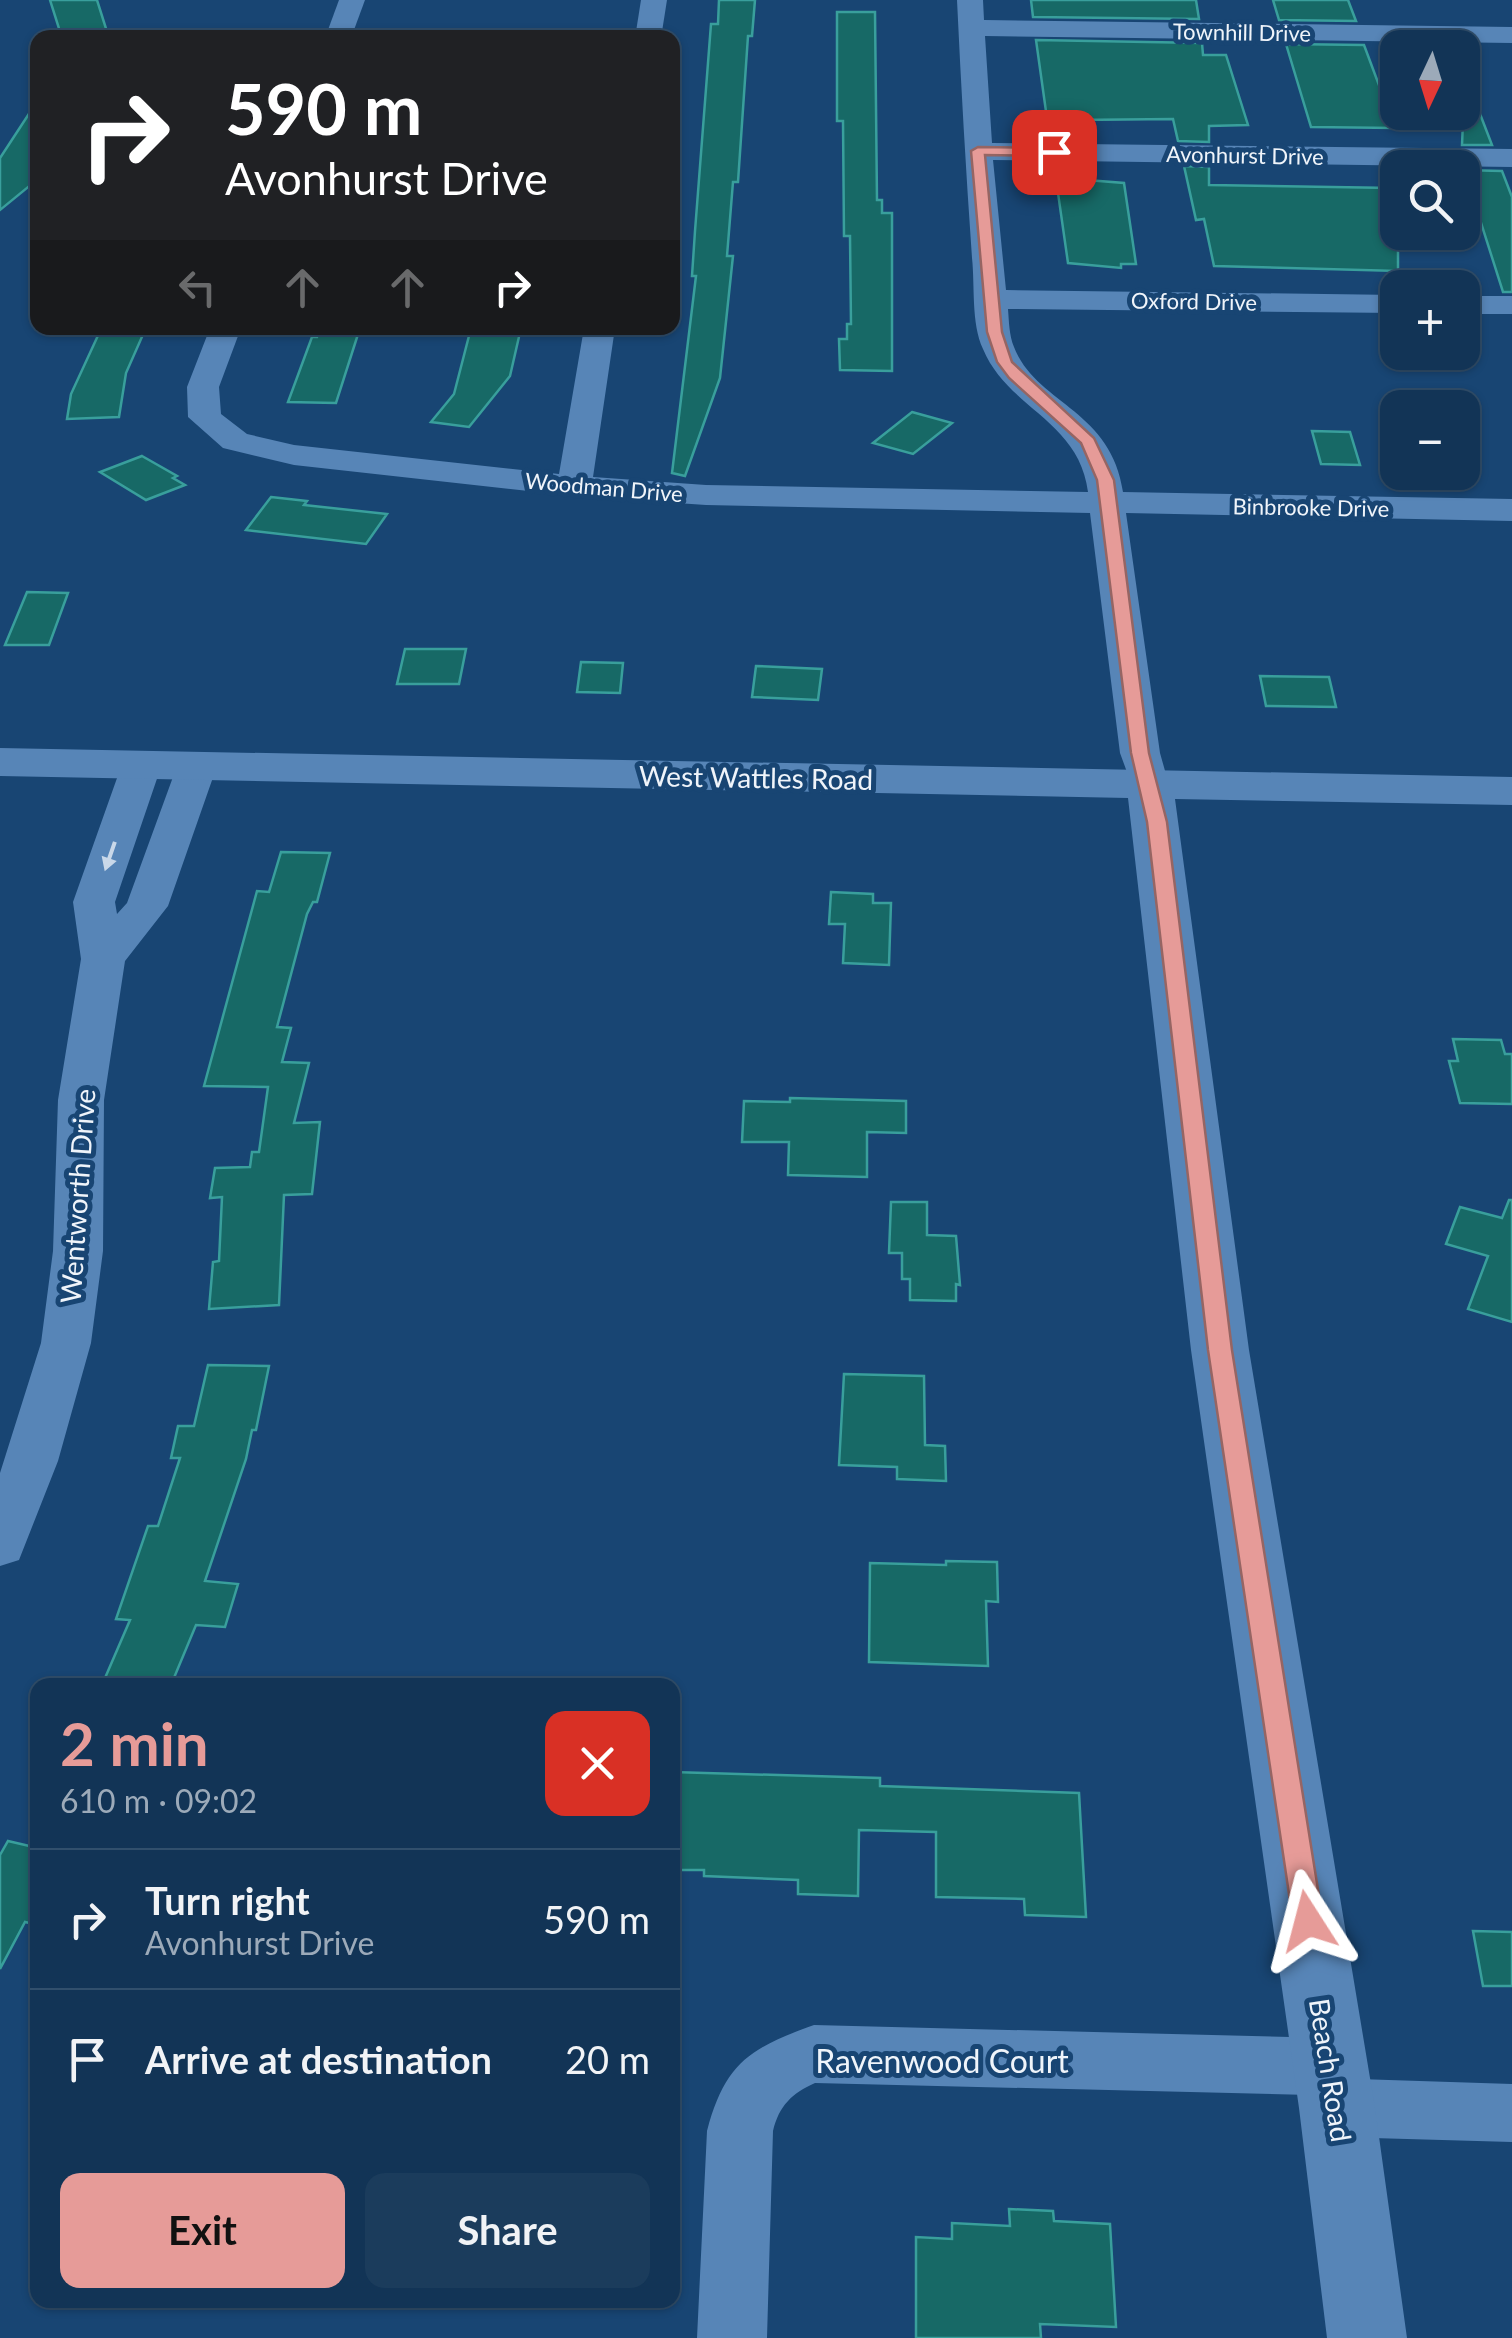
<!DOCTYPE html>
<meta charset="utf-8">
<style>
:root{--surface:#123456;--page:#1b3c5c;--text:#f1f3f6;--muted:#9caab9;--line:#314f6c;--accent:#e69b98}
body{margin:0;font-family:Lato,sans-serif;background:var(--page);color:var(--text);height:100vh;display:flex;flex-direction:column;font-size:38px;white-space:nowrap}
*{box-sizing:border-box;margin:0}
p{font-size:32px;color:var(--muted)}
.icon{flex:none;width:55px;height:55px;fill:none;stroke:currentColor;stroke-width:2;stroke-linecap:round;stroke-linejoin:round}
.map{position:relative;flex:1;overflow:hidden}
.drawer{position:absolute;left:30px;top:1678px;width:650px;height:630px;display:flex;flex-direction:column;background:var(--surface);border-radius:20px;box-shadow:0 2px 8px #0004,0 0 0 2px var(--line)}
.drawer>*{flex:none}
.banner{position:absolute;left:30px;top:30px;width:650px;height:305px;border-radius:20px;box-shadow:0 2px 8px #0004,0 0 0 2px var(--line);background:#202124;color:#fff;overflow:hidden}
.needle{width:65px;rotate:184deg}
.tools{position:absolute;left:1380px;top:30px;display:grid;gap:20px}
.tools a{display:grid;place-items:center;width:100px;height:100px;border-radius:20px;background:var(--surface);box-shadow:0 2px 8px #0004,0 0 0 2px var(--line);font-size:50px}
.pin{position:absolute;display:grid;place-items:center;width:85px;height:85px;color:#fff;margin:-42px;border-radius:20px;box-shadow:0 5px 15px #0006}
.me{position:absolute;width:110px;margin:-55px;rotate:351deg;stroke-linejoin:round;filter:drop-shadow(0 0 8px #0008)}
.turn{display:flex;align-items:center;gap:35px;height:210px;padding:0 30px;font-size:45px}
.turn .icon{width:130px;height:130px;stroke-width:2.5}
.turn b{display:block;font-size:70px;line-height:85px}
.lanes{display:flex;align-items:center;height:95px;padding:0 30px;background:#0003;justify-content:center;gap:50px;direction:ltr}
.lanes .off{opacity:.35}
.round{display:grid;place-items:center;flex:none;width:105px;height:105px;border-radius:20px;background:var(--page)}
.summary{display:flex;align-items:center;justify-content:space-between;height:170px;padding:0 30px}
h1{font-size:60px;font-weight:700;line-height:75px;color:var(--accent)}
.action{display:flex;gap:20px;margin-top:auto;padding:20px 30px}
.action a{flex:1;height:115px;border-radius:20px;background:var(--accent);color:#111;font-size:40px;font-weight:700;line-height:115px;text-align:center}
.action a+a{background:var(--page);color:var(--text)}
ul{padding:0;list-style:none}
li{display:flex;align-items:center;gap:30px;height:140px;padding:0 30px;border-top:2px solid var(--line)}
li div{flex:1}
li b{display:block;font-size:38px}
li em{font-style:normal}
.map>svg:first-child{display:block}
.building{fill:#176966;stroke:#399f9c;stroke-width:2.5}
.lines{fill:none;stroke-linecap:round;stroke-linejoin:round}
.minor{fill:#5785b7;fill-rule:evenodd}
.tertiary{fill:#5785b7;fill-rule:evenodd}
.oneway{fill:#c9d8e9}
.route{fill:#e69b98;stroke:#966563;stroke-width:2.5}
.labels{text-anchor:middle;dominant-baseline:central;stroke-width:10;stroke-linejoin:round;paint-order:stroke}
.far-street-label{font-size:22px;fill:#eff4fa;stroke:#184573}
.street-label{font-size:28px;fill:#eff4fa;stroke:#184573}
.near-street-label{font-size:32px;fill:#eff4fa;stroke:#184573}
</style>
<div class="map">
<svg width="1512" height="2338" viewBox="0 0 1512 2338">
<rect width="100%" height="100%" fill="#184573"/>
<g class="building">
<polygon points="50,0 97,0 109,38 62,38"/>
<polygon points="719,0 755,0 752,36 748,36 738,182 733,182 727,256 733,256 720,378 685,476 672,473 696,276 692,276 695,231 711,24 718,24"/>
<polygon points="1031,0 1196,0 1199,19 1033,17"/>
<polygon points="1273,0 1348,0 1356,21 1279,20"/>
<polygon points="837,12 875,12 877,200 882,200 882,213 892,213 892,371 840,370 839,339 847,339 847,324 851,324 850,236 844,236 843,121 837,121"/>
<polygon points="1036,40 1202,43 1203,55 1226,55 1248,125 1209,126 1209,142 1178,141 1173,119 1075,120 1079,140 1050,140"/>
<polygon points="1286,44 1364,45 1395,128 1311,127"/>
<polygon points="1465,75 1492,145 1462,145"/>
<polygon points="38,100 38,179 0,210 0,158"/>
<polygon points="1054,165 1084,165 1087,180 1124,183 1136,264 1121,264 1121,268 1068,263"/>
<polygon points="1184,166 1209,167 1209,185 1393,188 1398,202 1398,271 1214,266 1204,219 1196,220"/>
<polygon points="1462,170 1502,171 1512,197 1512,292 1503,292 1476,207 1462,182"/>
<polygon points="321,328 360,328 336,403 288,402 312,337 317,337"/>
<polygon points="478,328 521,328 510,376 469,427 431,422 454,394 470,332 477,332"/>
<polygon points="101,329 145,330 126,373 119,417 67,419 71,394"/>
<polygon points="912,412 952,423 913,454 873,443"/>
<polygon points="1312,431 1350,432 1360,465 1321,464"/>
<polygon points="142,456 177,476 173,478 185,485 146,500 100,472"/>
<polygon points="271,497 307,501 304,505 387,514 366,544 246,530"/>
<polygon points="27,592 68,593 49,645 5,645"/>
<polygon points="405,649 466,649 459,684 397,684"/>
<polygon points="581,662 623,663 620,693 577,692"/>
<polygon points="756,666 822,669 818,700 752,697"/>
<polygon points="1260,676 1329,677 1336,707 1266,706"/>
<polygon points="281,852 330,853 317,902 313,902 307,914 277,1027 291,1028 282,1062 309,1063 294,1123 320,1122 312,1194 284,1195 279,1305 209,1309 213,1262 219,1261 222,1197 210,1198 215,1168 250,1167 252,1152 259,1152 268,1087 204,1086 257,891 269,892"/>
<polygon points="831,892 873,894 873,903 891,903 889,965 843,963 845,924 829,924"/>
<polygon points="1453,1039 1501,1040 1505,1054 1512,1054 1512,1104 1460,1103 1449,1061 1458,1061"/>
<polygon points="790,1098 906,1101 906,1133 867,1132 867,1177 788,1175 789,1142 742,1142 744,1101 790,1102"/>
<polygon points="1509,1200 1512,1200 1512,1322 1468,1309 1488,1256 1446,1244 1460,1207 1502,1218"/>
<polygon points="891,1202 927,1202 927,1235 956,1236 960,1285 956,1284 956,1301 910,1300 910,1279 902,1279 902,1253 889,1253"/>
<polygon points="208,1365 269,1366 256,1430 252,1430 246,1459 205,1581 238,1584 225,1627 196,1625 171,1685 102,1685 130,1620 116,1619 148,1526 158,1526 180,1458 171,1458 178,1426 194,1426"/>
<polygon points="844,1374 924,1376 925,1445 945,1446 946,1481 897,1479 897,1467 839,1465"/>
<polygon points="946,1561 997,1562 998,1602 986,1601 988,1666 869,1662 870,1563 946,1565"/>
<polygon points="672,1772 880,1778 880,1786 1079,1793 1086,1917 1025,1915 1024,1899 936,1897 936,1832 859,1830 858,1896 798,1894 798,1880 704,1876 704,1870 672,1870"/>
<polygon points="8,1841 38,1848 38,1925 25,1922 0,1969 0,1855"/>
<polygon points="1473,1931 1512,1932 1512,1986 1483,1986"/>
<polygon points="1009,2209 1053,2211 1054,2221 1110,2224 1116,2327 1040,2324 1041,2338 916,2338 916,2237 952,2239 952,2223 1010,2226"/>
</g>
<g class="lines">
<g class="minor">
<polygon points="339,0 365,0 351,38 325,38"/>
<polygon points="641,0 667,0 661,38 635,38"/>
<path d="M 957,0 L 983,0 L 984,20 L 1512,27 L 1512,43 L 985,36 L 992,143 L 1512,149 L 1512,167 L 993,160 L 1006,290 L 1398,295 L 1398,313 L 1008,309 C 1009,321 1009,335 1014,347 C 1036,404 1111,409 1123,492 L 1512,499 L 1512,521 L 1126,513 L 1160,753 L 1169,785 L 1163,794 L 1149,797 L 1135,794 L 1120,753 L 1090,513 L 706,505 L 574,496 L 294,465 L 223,448 L 188,417 L 187,387 L 210,328 L 241,328 L 219,387 L 221,414 L 247,434 L 294,445 L 559,474 L 584,328 L 615,328 L 593,477 L 706,485 L 1088,492 C 1079,420 1008,409 983,349 C 971,323 975,286 972,258 C 966,172 961,86 957,0 Z"/>
<rect x="1462" y="296" width="50" height="18"/>
<polygon points="142,752 156,756 162,764 115,902 117,914 127,903 177,766 183,758 197,754 211,758 217,766 168,906 125,961 104,1100 103,1251 91,1343 58,1461 19,1560 0,1566 0,1473 41,1343 53,1251 58,1100 81,959 73,902 122,764 128,756"/>
<path d="M 814,2025 L 1331,2038 L 1354,2047 L 1363,2067 L 1358,2079 L 1512,2084 L 1512,2142 L 1337,2137 L 1314,2129 L 1304,2108 L 1310,2095 L 815,2083 C 792,2093 779,2106 773,2131 L 767,2338 L 697,2338 L 707,2131 C 725,2063 750,2048 814,2025 Z"/>
</g>
<polygon class="tertiary" points="0,748 1512,777 1512,805 1175,799 1249,1350 1375,2108 1407,2338 1327,2338 1299,2108 1191,1350 1128,798 0,776"/>
</g>
<defs><path id="oneway-solid" d="M-6-.8H1V-3.2L6.5 0L1 3.2V.8H-6Z" transform="scale(2.5)"/></defs>
<use class="oneway" href="#oneway-solid" transform="translate(110 856) rotate(109)"/>
<polygon class="route" points="978,147 1054,148 1061,152 1054,156 985,155 1002,332 1012,362 1094,438 1114,480 1149,753 1167,822 1232,1350 1323,1921 1318,1930 1308,1934 1298,1930 1293,1921 1208,1350 1147,822 1131,753 1097,480 1081,443 1009,378 997,362 987,332 971,151"/>
<g class="labels">
<g class="far-street-label">
<text transform="translate(1242 32) rotate(1)">Townhill Drive</text>
<text transform="translate(1245 155) rotate(1)">Avonhurst Drive</text>
<text transform="translate(1194 301) rotate(1)">Oxford Drive</text>
<text transform="translate(604 487) rotate(5)">Woodman Drive</text>
<text transform="translate(1311 507) rotate(1)">Binbrooke Drive</text>
</g>
<g class="street-label">
<text transform="translate(756 777) rotate(1)">West Wattles Road</text>
<text transform="translate(77 1196) rotate(-86)">Wentworth Drive</text>
<text transform="translate(1331 2070) rotate(81)">Beach Road</text>
</g>
<g class="near-street-label">
<text x="942" y="2060">Ravenwood Court</text>
</g>
</g>
</svg>
<div class="tools">
<a><svg class="needle" viewBox="-14 -14 28 28"><path d="M0-13l5 13h-10z" fill="#e53935"/><path d="M0 13l5-13h-10z" fill="#9caab9"/></svg></a>
<a><svg class="icon" aria-label="search" viewBox="0 0 24 24"><circle cx="10" cy="10" r="6"/><path d="M15 15l6 6"/></svg></a>
<a>+</a>
<a>−</a>
</div>
<div class="pin" style="left:1054px;top:152px;background:#d93025"><svg class="icon" aria-label="arrive" viewBox="0 0 24 24"><path d="M6 21V4h12l-3 4 3 4H6"/></svg></div>
<svg class="me" style="left:1308px;top:1921px" viewBox="-20 -20 40 40"><path d="M0-17L14 15 0 8-14 15z" fill="#e69b98" stroke="#fff" stroke-width="4"/></svg>
<div class="banner">
<div class="turn"><svg class="icon" aria-label="right" viewBox="0 0 24 24"><path d="M7 20v-9h11M14 6l5 5-5 5"/></svg><div><b>590 m</b>Avonhurst Drive</div></div>
<div class="lanes"><svg class="icon off" aria-label="left" viewBox="0 0 24 24"><path d="M17 20v-9H6M10 6l-5 5 5 5"/></svg><svg class="icon off" aria-label="ahead" viewBox="0 0 24 24"><path d="M12 20V5M6 11l6-6 6 6"/></svg><svg class="icon off" aria-label="ahead" viewBox="0 0 24 24"><path d="M12 20V5M6 11l6-6 6 6"/></svg><svg class="icon" aria-label="right" viewBox="0 0 24 24"><path d="M7 20v-9h11M14 6l5 5-5 5"/></svg></div>
</div>
<section class="drawer">
<div class="summary"><div><h1>2 min</h1><p>610 m · 09:02</p></div><a class="round" style="background:#d93025;color:#fff"><svg class="icon" aria-label="close" viewBox="0 0 24 24"><path d="M6 6l12 12M18 6L6 18"/></svg></a></div>
<ul>
<li><svg class="icon" aria-label="right" viewBox="0 0 24 24"><path d="M7 20v-9h11M14 6l5 5-5 5"/></svg><div><b>Turn right</b><p>Avonhurst Drive</p></div><em>590 m</em></li>
<li><svg class="icon" aria-label="arrive" viewBox="0 0 24 24"><path d="M6 21V4h12l-3 4 3 4H6"/></svg><div><b>Arrive at destination</b></div><em>20 m</em></li>
</ul>
<div class="action"><a>Exit</a><a>Share</a></div>
</section>
</div>
